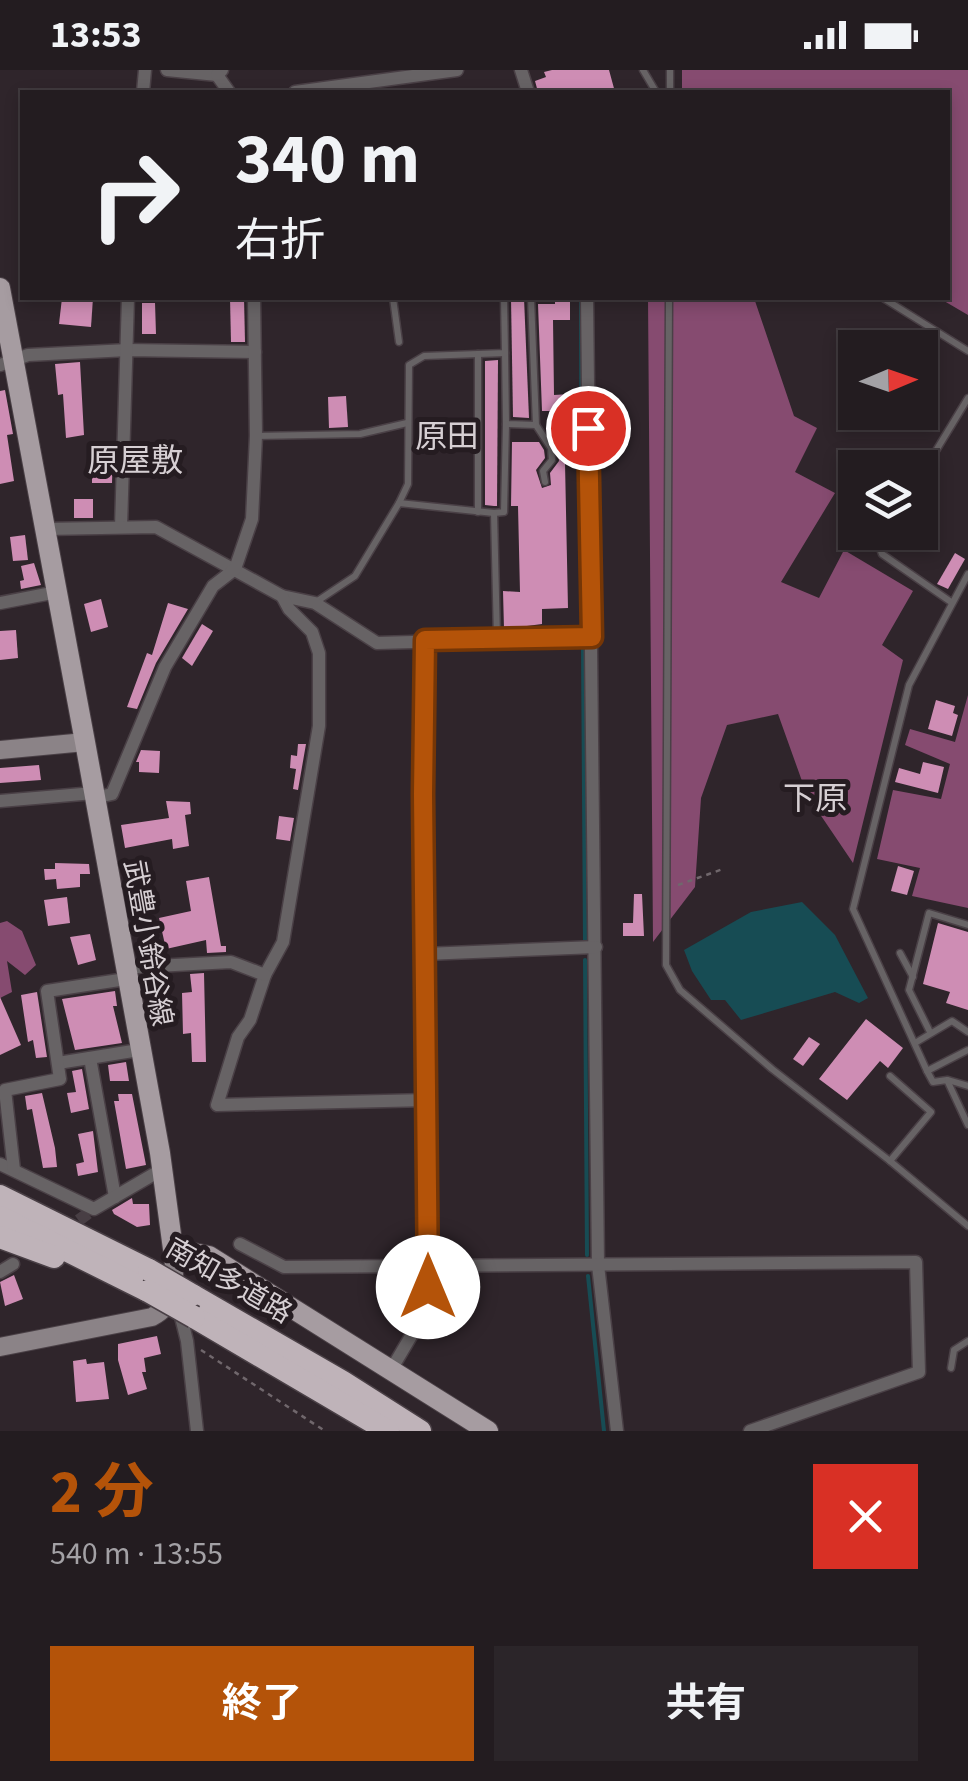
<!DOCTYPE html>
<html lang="ja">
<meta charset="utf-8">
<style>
:root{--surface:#231c20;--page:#2b2529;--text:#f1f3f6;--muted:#a3a1a5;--line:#403a3e;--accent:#b45309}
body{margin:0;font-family:"Source Sans 3","Noto Sans JP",sans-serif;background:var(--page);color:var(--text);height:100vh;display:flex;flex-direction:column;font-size:38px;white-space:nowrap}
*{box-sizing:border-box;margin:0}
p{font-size:32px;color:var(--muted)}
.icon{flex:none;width:55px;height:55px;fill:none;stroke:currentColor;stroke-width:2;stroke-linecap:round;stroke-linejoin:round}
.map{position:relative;height:1361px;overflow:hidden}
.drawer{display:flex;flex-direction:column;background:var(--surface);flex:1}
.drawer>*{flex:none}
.banner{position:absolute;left:20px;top:20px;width:930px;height:210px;border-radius:0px;box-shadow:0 5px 15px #0003,0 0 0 2px var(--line);background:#231c20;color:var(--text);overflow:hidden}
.needle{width:65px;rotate:88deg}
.controls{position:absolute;left:838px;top:260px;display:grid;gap:20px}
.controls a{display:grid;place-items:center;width:100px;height:100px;border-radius:0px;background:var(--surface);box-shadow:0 5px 15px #0003,0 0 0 2px var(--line);font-size:50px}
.pin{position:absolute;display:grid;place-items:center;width:85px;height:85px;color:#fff;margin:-42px;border:5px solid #fff;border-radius:50%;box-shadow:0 2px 10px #0007}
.me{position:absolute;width:110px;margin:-55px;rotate:0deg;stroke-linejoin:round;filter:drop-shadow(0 0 8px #0008)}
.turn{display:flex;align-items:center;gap:35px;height:210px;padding:0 50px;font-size:45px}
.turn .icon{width:130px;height:130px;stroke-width:2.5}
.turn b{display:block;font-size:70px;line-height:85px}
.round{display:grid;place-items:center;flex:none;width:105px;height:105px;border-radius:0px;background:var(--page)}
.headline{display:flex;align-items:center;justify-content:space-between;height:170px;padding:0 50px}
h1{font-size:60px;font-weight:700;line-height:75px;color:var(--accent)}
.cta{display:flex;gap:20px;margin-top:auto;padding:20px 50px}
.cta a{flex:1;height:115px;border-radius:0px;background:var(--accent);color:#fff;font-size:40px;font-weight:700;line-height:115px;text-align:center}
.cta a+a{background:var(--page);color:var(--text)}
.status{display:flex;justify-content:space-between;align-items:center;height:70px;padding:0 50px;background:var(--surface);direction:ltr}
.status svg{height:28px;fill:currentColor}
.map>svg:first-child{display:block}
.forest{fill:#864b70}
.water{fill:#174c54}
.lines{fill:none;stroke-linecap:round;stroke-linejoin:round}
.stream{stroke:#174c54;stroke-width:4}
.building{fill:#ce8db4}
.street-tunnel{stroke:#483e44;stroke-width:12;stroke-dasharray:12 6;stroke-linecap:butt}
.lane-casing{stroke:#4a4046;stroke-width:9}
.street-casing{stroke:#4a4046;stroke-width:15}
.secondary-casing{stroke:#4a4046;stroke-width:20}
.primary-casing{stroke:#4a4046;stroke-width:22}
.highway-casing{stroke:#4a4046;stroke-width:25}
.path{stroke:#70676c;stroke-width:2.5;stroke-dasharray:5 5;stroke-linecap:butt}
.lane{stroke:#676365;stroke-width:6}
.street{stroke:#676365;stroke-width:12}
.secondary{stroke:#8b8387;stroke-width:18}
.primary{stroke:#a69ca1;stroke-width:20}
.highway{stroke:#bfb3b9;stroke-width:22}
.highway-bridge-casing{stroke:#4a4046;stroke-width:25;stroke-linecap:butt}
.highway-bridge{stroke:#bfb3b9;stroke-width:22}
.route-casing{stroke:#753606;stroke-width:25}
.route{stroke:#b45309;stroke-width:18}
.labels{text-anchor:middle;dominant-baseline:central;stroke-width:10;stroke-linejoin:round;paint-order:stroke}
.street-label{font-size:28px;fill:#d6cfd3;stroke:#251c21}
.quarter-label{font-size:32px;fill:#d6cfd3;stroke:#251c21}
</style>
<div class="status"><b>13:53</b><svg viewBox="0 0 49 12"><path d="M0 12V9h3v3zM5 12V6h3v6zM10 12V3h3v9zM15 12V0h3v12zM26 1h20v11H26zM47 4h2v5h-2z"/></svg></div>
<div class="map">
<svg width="968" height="1361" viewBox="0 0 968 1361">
<rect width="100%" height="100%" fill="#2f252b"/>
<g class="forest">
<polygon points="682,0 968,0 968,245 939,228 948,228 948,22 682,22"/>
<polygon points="648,228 754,228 794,346 817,358 795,402 835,423 781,512 819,528 844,480 913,521 882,575 903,590 853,793 807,725 778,644 727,655 701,728 695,817 653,872"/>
<polygon points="968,625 968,838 912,826 920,798 877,789 893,720 941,729 950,694 905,675 910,659 955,672"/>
<polygon points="7,851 22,861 36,895 25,905 7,891 12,922 0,928 0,853"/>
</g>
<polygon class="water" points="802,832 835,865 868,928 859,933 835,922 741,950 725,930 711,930 692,901 684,880 751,842"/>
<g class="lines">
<g class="stream">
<polyline points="581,228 582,559"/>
<polyline points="583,575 585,872"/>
<polyline points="585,890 587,1185"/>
<polyline points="588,1206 604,1361"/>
</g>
</g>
<g class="building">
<polygon points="552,0 609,0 615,22 538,22 535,11 546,7 544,2"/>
<polygon points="62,228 93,228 91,257 59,254"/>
<polygon points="230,228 244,228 245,272 231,272"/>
<polygon points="511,228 524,228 529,348 513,347"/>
<polygon points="555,228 570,228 570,250 553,250 554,325 570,324 570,393 565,393 568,538 542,539 542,554 504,559 503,521 520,522 518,436 511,436 512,372 539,372 544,380 545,388 536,400 542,418 551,415 550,403 559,391 554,341 542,341 538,234 555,234"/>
<polygon points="142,233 155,233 156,264 142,264"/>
<polygon points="498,290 497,436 494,436 485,435 485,291"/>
<polygon points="80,292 84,365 66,368 63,324 58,325 55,294"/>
<polygon points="5,320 13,364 7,365 14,411 0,414 0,321"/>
<polygon points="346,326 348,357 329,358 328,327"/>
<polygon points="102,378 113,378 112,413 92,413 92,403 102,403"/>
<rect x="74" y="429" width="19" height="19"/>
<polygon points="25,465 28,490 13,491 10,467"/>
<polygon points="955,483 965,489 948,519 937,514"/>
<polygon points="34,493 41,515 21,519 20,511 24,510 21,496"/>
<polygon points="101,529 108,557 91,562 84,534"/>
<polygon points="168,533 188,539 156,593 137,639 127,637 147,583 152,585"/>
<polygon points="202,554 213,561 192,596 182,588"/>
<polygon points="16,560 18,588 0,590 0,561"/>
<polygon points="936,630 955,636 953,643 958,645 952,666 928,659"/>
<polygon points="298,674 306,674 298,720 293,719 296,699 290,698 291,685 297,686"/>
<polygon points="141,680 160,681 159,703 139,702 139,692 136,692"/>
<polygon points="923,692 944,697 938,723 895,712 899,698 920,704"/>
<polygon points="39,695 41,710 0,713 0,698"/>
<polygon points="166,731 190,732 191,744 185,745 189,776 173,779 172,769 125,778 121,755 169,748"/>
<polygon points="279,746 294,748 290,771 276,769"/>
<polygon points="55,793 89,794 90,804 80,804 80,817 57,819 56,809 45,810 44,799 55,799"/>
<polygon points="898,796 914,801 907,825 891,821"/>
<polygon points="209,807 221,876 226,876 226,882 207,883 206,870 166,879 159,848 191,841 186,811"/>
<polygon points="634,824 642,824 644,866 623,866 623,853 633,853"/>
<polygon points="67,827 70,853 48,856 44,830"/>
<polygon points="938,853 968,862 968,940 946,933 950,922 923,914"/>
<polygon points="90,864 96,890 78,895 70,867"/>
<polygon points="204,903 206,992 192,992 191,963 183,964 182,923 192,922 190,904"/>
<polygon points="115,921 117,936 113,936 122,973 75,980 62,929"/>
<polygon points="37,922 47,987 36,988 33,970 28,972 21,925"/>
<polygon points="0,927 21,975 0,985"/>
<polygon points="866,949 903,978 888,998 880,991 847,1030 819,1009"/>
<polygon points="809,967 820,974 803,996 793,989"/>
<polygon points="126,992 129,1011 110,1011 108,995"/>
<polygon points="82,999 89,1039 71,1043 67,1023 76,1022 72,1001"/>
<polygon points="42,1023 55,1078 57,1097 43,1098 32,1039 27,1040 25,1026"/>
<polygon points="118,1024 132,1024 146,1095 126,1099 114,1031 119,1031"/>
<polygon points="93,1061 98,1102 78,1106 76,1094 84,1092 78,1064"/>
<polygon points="132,1128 133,1134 149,1134 150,1155 137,1157 114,1144 112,1140"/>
<polygon points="14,1205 23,1229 5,1236 0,1212"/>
<polygon points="157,1266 161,1284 144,1288 146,1302 142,1302 147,1319 128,1325 118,1290 118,1274"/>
<polygon points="86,1289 87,1294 104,1292 109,1329 76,1332 73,1291"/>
</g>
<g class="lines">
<polyline class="street-tunnel" points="64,1161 94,1139"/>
<g class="lane-casing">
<g id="lane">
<polyline points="643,0 656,22"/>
<polyline points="670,0 670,22"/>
<polyline points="393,228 399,272"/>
<polyline points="669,228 666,895 680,920 772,999 890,1091 968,1156"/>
<polyline points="883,228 968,281"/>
<polyline points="505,283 506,354 536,355 531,228"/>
<polyline points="536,355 551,378 552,390 543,401 545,412"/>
<polyline points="256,366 360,364 407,353"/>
<polyline points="920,407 968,328"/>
<polyline points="399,433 408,414 409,295 424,286 505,283 504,228"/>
<polyline points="478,442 478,284"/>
<polyline points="494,443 504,442 506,354"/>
<polyline points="887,462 879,476 882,484 951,532"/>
<polyline points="968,504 909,615 853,839 927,1001 933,1012 947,1010 968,1055"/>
<polyline points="316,532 355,506 399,433 494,443 497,568"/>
<polyline points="900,883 913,907"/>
<polyline points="930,962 909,920 929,843 968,855"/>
<polyline points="915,973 952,951 968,962"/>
<polyline points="927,1001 968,980"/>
<polyline points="890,1006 931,1042 890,1091"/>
<polyline points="948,1010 968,1016"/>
<polyline points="951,1298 954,1280 968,1271"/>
</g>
</g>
<g class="street-casing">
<g id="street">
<polyline points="167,0 217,5 222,0"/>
<polyline points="521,0 528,22"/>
<polyline points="217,5 229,22"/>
<polyline points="143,22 145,0"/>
<polyline points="295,22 457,0"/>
<polyline points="587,228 598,1195 617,1361"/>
<polyline points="0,295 28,285 128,280 255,282"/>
<polyline points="121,457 128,228"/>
<polyline points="45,459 156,457 282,526 315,533 377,573 592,567"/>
<polyline points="282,526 289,539 312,562 319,583 319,656 283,872 265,905 250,950 238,967 217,1035 428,1030"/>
<polyline points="0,533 57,522"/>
<polyline points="94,728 112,724 165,597 213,516 235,499 252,449 256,366 254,228"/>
<polyline points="0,731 94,723"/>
<polyline points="425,884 596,877"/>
<polyline points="137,897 231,892 265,905"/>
<polyline points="90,988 115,1127"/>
<polyline points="58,993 139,980"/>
<polyline points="0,1094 94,1139 161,1100"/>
<polyline points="14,1100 5,1020 60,1009 47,921 126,909"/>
<polyline points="240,1174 284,1197 916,1192 919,1302 750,1361"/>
<polyline points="0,1202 13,1194"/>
<polyline points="179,1239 187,1271 197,1361"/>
<polyline points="391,1300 427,1239 425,570"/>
</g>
</g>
<g class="secondary-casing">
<g id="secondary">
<polyline points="0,680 85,672"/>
<path d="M 0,1277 L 152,1247 C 180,1233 174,1207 173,1179"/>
</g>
</g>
<g class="primary-casing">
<polyline id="primary" points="0,218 85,672 160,1083 173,1179 209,1186 488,1361"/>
</g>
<g class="highway-casing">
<g id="highway">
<polyline points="0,1126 149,1200"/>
<polyline points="0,1147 148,1221"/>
<polyline points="0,1167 54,1187"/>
<polyline points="192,1225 343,1312 420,1361"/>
<polyline points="194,1247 388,1361"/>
</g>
</g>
<g class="path">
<polyline points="678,815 723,799"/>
<polyline points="201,1280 325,1361"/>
</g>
<use href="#lane" class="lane"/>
<use href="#street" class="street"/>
<use href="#secondary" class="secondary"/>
<use href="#primary" class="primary"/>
<use href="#highway" class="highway"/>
<g class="highway-bridge-casing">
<g id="highway-bridge">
<polyline points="149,1200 192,1225"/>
<polyline points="148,1221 194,1247"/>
</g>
</g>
<use href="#highway-bridge" class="highway-bridge"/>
</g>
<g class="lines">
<g class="route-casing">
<polyline id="route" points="428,1217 423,724 425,570 592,567 588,358"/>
</g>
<use href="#route" class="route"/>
</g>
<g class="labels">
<g class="street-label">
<text transform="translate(148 873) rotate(80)">武豊小鈴谷線</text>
<text transform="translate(229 1211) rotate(30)">南知多道路</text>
</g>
<g class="quarter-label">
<text x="447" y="367">原田</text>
<text x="135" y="391">原屋敷</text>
<text x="815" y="729">下原</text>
</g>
</g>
</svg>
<div class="controls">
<a><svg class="needle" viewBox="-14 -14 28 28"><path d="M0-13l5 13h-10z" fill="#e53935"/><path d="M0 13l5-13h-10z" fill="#a3a1a5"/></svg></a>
<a><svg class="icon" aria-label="layers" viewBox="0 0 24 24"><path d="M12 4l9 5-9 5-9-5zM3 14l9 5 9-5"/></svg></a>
</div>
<div class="pin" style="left:588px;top:358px;background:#d93025"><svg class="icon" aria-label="arrive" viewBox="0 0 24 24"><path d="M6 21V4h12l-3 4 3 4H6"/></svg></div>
<svg class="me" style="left:428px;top:1217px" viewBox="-20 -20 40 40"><circle r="19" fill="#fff"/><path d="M0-13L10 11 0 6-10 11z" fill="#b45309"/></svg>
<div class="banner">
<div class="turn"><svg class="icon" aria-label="right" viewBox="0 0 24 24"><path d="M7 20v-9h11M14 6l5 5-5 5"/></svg><div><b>340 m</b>右折</div></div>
</div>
</div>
<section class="drawer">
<div class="headline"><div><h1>2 分</h1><p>540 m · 13:55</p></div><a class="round" style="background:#d93025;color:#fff"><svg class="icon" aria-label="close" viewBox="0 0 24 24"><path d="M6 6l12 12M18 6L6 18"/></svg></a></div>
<div class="cta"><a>終了</a><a>共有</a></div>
</section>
